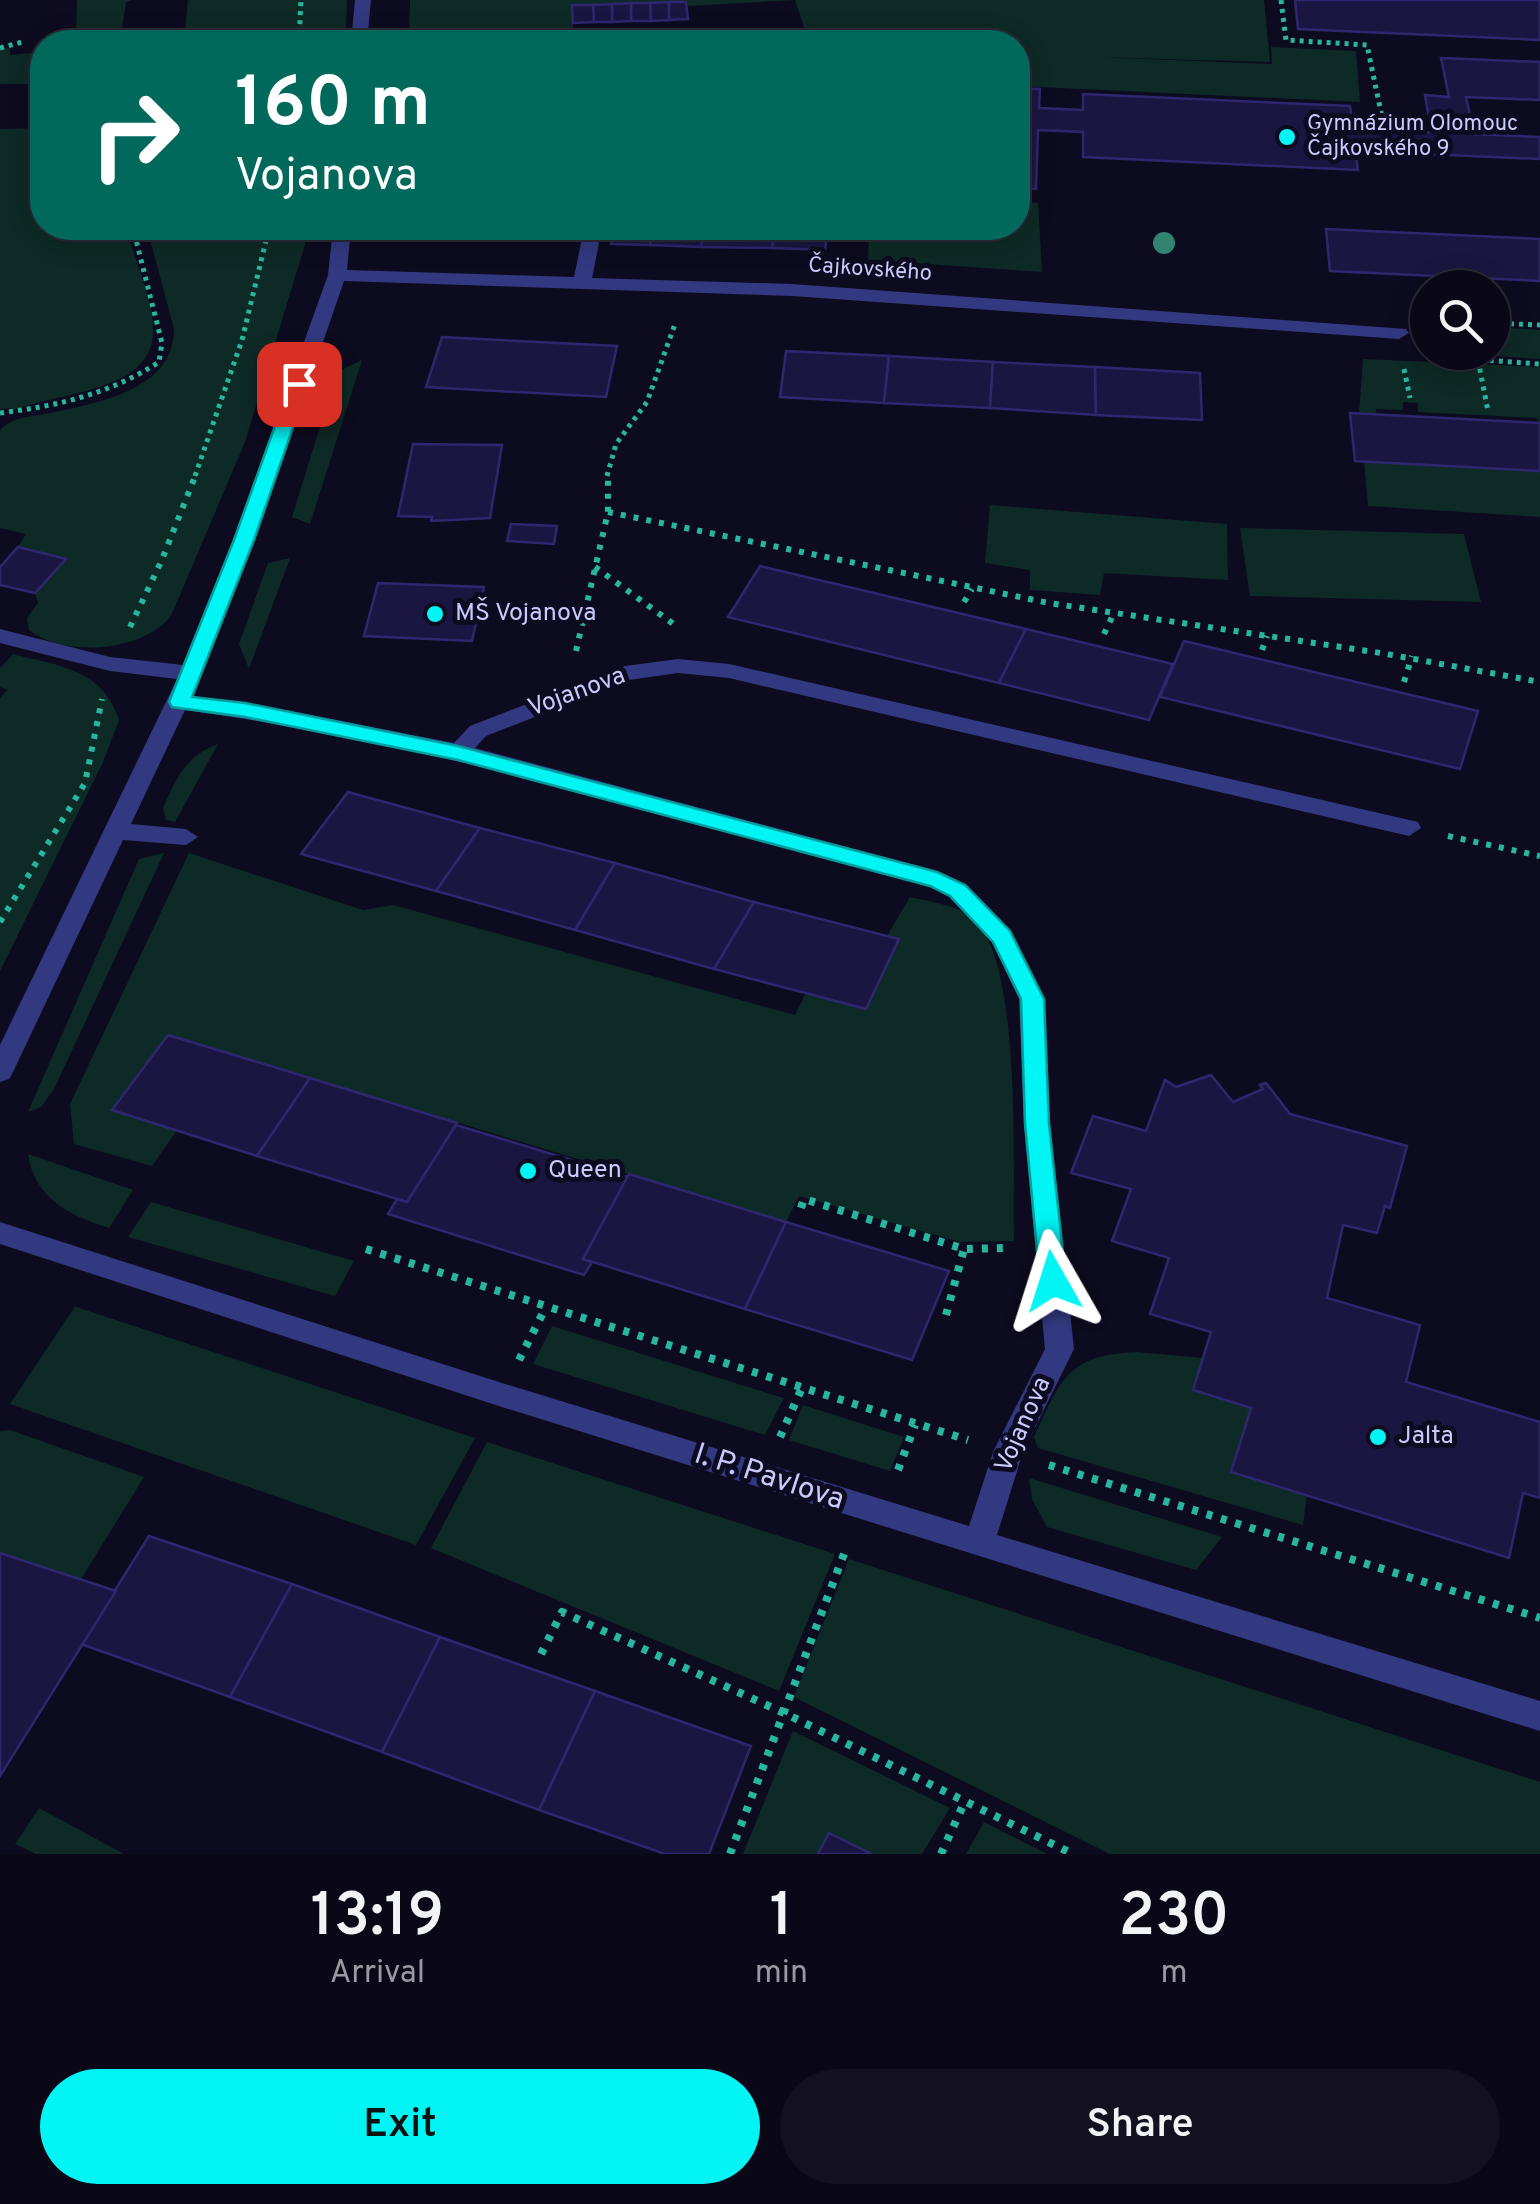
<!DOCTYPE html>
<meta charset="utf-8">
<style>
:root{--surface:#0a0817;--page:#131120;--text:#f1f3f6;--muted:#999aa1;--line:#2a2936;--accent:#00f5f4}
body{margin:0;font-family:Overpass,sans-serif;background:var(--page);color:var(--text);height:100vh;display:flex;flex-direction:column;font-size:38px;white-space:nowrap}
*{box-sizing:border-box;margin:0}
p{font-size:32px;color:var(--muted)}
.icon{flex:none;width:55px;height:55px;fill:none;stroke:currentColor;stroke-width:2;stroke-linecap:round;stroke-linejoin:round}
.map{position:relative;height:1854px;overflow:hidden}
.panel{display:flex;flex-direction:column;background:var(--surface);flex:1}
.panel>*{flex:none}
.banner{position:absolute;left:30px;top:30px;width:1000px;height:210px;border-radius:40px;box-shadow:0 5px 25px #0003,0 0 0 2px var(--line);background:#00695c;color:#fff;overflow:hidden}
.fabs{position:absolute;left:1410px;top:270px;display:grid;gap:20px}
.fabs a{display:grid;place-items:center;width:100px;height:100px;border-radius:50%;background:var(--surface);box-shadow:0 5px 25px #0003,0 0 0 2px var(--line);font-size:50px}
.pin{position:absolute;display:grid;place-items:center;width:85px;height:85px;color:#fff;margin:-42px;border-radius:20px;box-shadow:0 5px 15px #0006}
.me{position:absolute;width:110px;margin:-55px;rotate:354deg;stroke-linejoin:round;filter:drop-shadow(0 0 8px #0008)}
.turn{display:flex;align-items:center;gap:35px;height:210px;padding:0 40px;font-size:45px}
.turn .icon{width:130px;height:130px;stroke-width:2.5}
.turn b{display:block;font-size:70px;line-height:85px}
.eta{display:flex;justify-content:space-evenly;align-items:center;height:170px;text-align:center}
.eta b{font-size:60px;font-weight:600;line-height:70px}
.cta{display:flex;gap:20px;margin-top:auto;padding:20px 40px}
.cta a{flex:1;height:115px;border-radius:60px;background:var(--accent);color:#111;font-size:40px;font-weight:600;line-height:115px;text-align:center}
.cta a+a{background:var(--page);color:var(--text)}
.map>svg:first-child{display:block}
.green{fill:#0e2a26}
.building{fill:#1b1641;stroke:#2e276f;stroke-width:2.5}
.lines{fill:none;stroke-linecap:round;stroke-linejoin:round}
.path-far2{stroke:#27b69f;stroke-width:5;stroke-dasharray:4 5;stroke-linecap:butt}
.path-far1{stroke:#27b69f;stroke-width:6;stroke-dasharray:5 8;stroke-linecap:butt}
.path{stroke:#27b69f;stroke-width:8;stroke-dasharray:6 9;stroke-linecap:butt}
.minor{fill:#333981;fill-rule:evenodd}
.tree{fill:#32836f}
.route{fill:#00f5f4;stroke:#009f9f;stroke-width:2.5}
.poi-dot{fill:#00f5f4;stroke:#0d0b1f;stroke-width:4}
.labels{text-anchor:middle;dominant-baseline:central;stroke-width:10;stroke-linejoin:round;paint-order:stroke}
.far-poi-label{font-size:22px;fill:#cacaff;stroke:#0d0b1f;text-anchor:start}
.far-street-label{font-size:22px;fill:#cacaff;stroke:#0d0b1f}
.poi-label{font-size:25px;fill:#cacaff;stroke:#0d0b1f;text-anchor:start}
.street-label{font-size:25px;fill:#cacaff;stroke:#0d0b1f}
.near-street-label{font-size:30px;fill:#cacaff;stroke:#0d0b1f}
</style>
<div class="map">
<svg width="1540" height="1854" viewBox="0 0 1540 1854">
<rect width="100%" height="100%" fill="#0d0b1f"/>
<g class="green">
<polygon points="77,0 132,0 126,2 120,42 47,42 47,39 76,37"/>
<polygon points="188,0 347,0 346,29 336,35 335,42 184,42"/>
<polygon points="410,0 1264,0 1270,62 1095,57 1272,64 1271,47 1356,51 1360,102 1018,86 1018,42 809,42 795,0 689,6 686,2 573,5 573,42 409,42"/>
<polygon points="10,48 10,55 42,52 42,84 0,84 0,49"/>
<path d="M 42,128 L 42,228 L 127,228 C 133,259 155,303 153,333 C 151,398 40,391 0,417 L 13,408 L 0,409 L 0,129 Z"/>
<polygon points="1018,201 1038,203 1042,272 868,260 869,228 1018,228"/>
<path d="M 147,228 L 310,228 L 245,442 L 171,616 C 142,652 65,658 29,630 L 27,618 L 38,603 L 35,593 L 65,560 L 18,547 L 26,534 L 0,528 L 0,430 C 14,416 31,417 50,413 C 98,403 174,390 174,329 Z"/>
<polygon points="1493,327 1540,330 1540,359 1446,353 1492,352"/>
<polygon points="1363,359 1540,367 1540,423 1536,418 1418,412 1418,403 1403,402 1403,410 1376,409 1376,415 1359,414"/>
<polygon points="362,360 310,524 292,517 337,372"/>
<polygon points="1364,462 1540,471 1540,517 1368,506"/>
<polygon points="990,505 1227,524 1228,580 1104,573 1100,595 1030,590 1030,570 985,563"/>
<polygon points="1240,528 1464,534 1481,602 1250,596"/>
<polygon points="290,558 249,669 239,644 268,563"/>
<path d="M 13,654 C 59,666 103,669 119,720 L 103,762 L 0,971 L 0,698 L 7,690 L 0,687 L 0,668 Z"/>
<path d="M 218,744 L 175,822 L 166,820 L 163,808 C 176,778 186,756 218,744 Z"/>
<polygon points="164,853 54,1089 41,1107 28,1112 139,859"/>
<path d="M 189,853 L 363,910 L 393,905 L 795,1015 L 806,993 L 866,1009 L 899,940 L 887,936 L 910,897 C 930,902 959,905 974,919 C 1023,964 1012,1171 1014,1241 L 960,1242 L 799,1196 L 786,1222 L 168,1035 L 112,1109 L 177,1130 L 152,1166 L 74,1144 L 70,1104 Z"/>
<path d="M 28,1154 L 133,1190 L 109,1228 C 70,1216 34,1198 28,1154 Z"/>
<polygon points="151,1202 354,1261 335,1296 128,1237"/>
<polygon points="75,1306 79,1308 475,1438 416,1545 10,1404"/>
<polygon points="552,1326 783,1398 784,1398 765,1435 533,1364"/>
<path d="M 1137,1352 L 1203,1358 L 1193,1390 L 1251,1408 L 1231,1472 L 1307,1495 L 1303,1525 L 1038,1448 L 1034,1437 C 1061,1380 1066,1355 1137,1352 Z"/>
<polygon points="803,1405 904,1437 890,1471 789,1440"/>
<polygon points="10,1430 144,1477 81,1579 0,1553 0,1431"/>
<polygon points="487,1442 835,1554 779,1691 431,1548"/>
<polygon points="1029,1478 1222,1537 1196,1570 1047,1527 1032,1499"/>
<polygon points="849,1559 1540,1782 1540,1854 1110,1854 794,1697"/>
<polygon points="793,1731 950,1808 922,1854 872,1854 829,1834 818,1854 743,1854"/>
<polygon points="39,1808 124,1854 36,1854 15,1844"/>
<polygon points="984,1822 1047,1854 966,1854"/>
</g>
<g class="building">
<polygon points="1295,0 1540,0 1540,40 1298,29"/>
<polygon points="669,2 669,20 651,21 650,3"/>
<polygon points="669,2 686,2 688,19 669,20"/>
<polygon points="631,3 650,3 651,21 631,21"/>
<polygon points="631,3 631,21 612,22 612,4"/>
<polygon points="612,4 612,22 594,22 593,5"/>
<polygon points="572,5 593,5 594,22 573,23"/>
<polygon points="1441,58 1540,62 1540,100 1466,97 1474,134 1540,137 1540,159 1355,151 1358,170 1083,157 1083,132 1038,130 1036,189 1018,188 1018,88 1040,89 1039,108 1083,110 1083,94 1350,106 1353,129 1431,132 1425,95 1449,97"/>
<polygon points="449,228 528,228 526,239 447,237"/>
<polygon points="614,228 653,228 650,245 611,244"/>
<polygon points="653,228 705,228 701,247 650,245"/>
<polygon points="705,228 775,228 772,248 701,247"/>
<polygon points="775,228 828,228 825,250 772,248"/>
<polygon points="1326,229 1540,239 1540,281 1330,271"/>
<polygon points="442,337 617,346 606,397 426,387"/>
<polygon points="786,351 889,356 884,403 780,397"/>
<polygon points="889,356 993,362 990,408 884,403"/>
<polygon points="993,362 1095,367 1096,415 990,408"/>
<polygon points="1095,367 1200,373 1202,420 1096,415"/>
<polygon points="1350,413 1540,423 1540,471 1355,461"/>
<polygon points="413,444 502,445 490,518 431,521 432,517 398,516"/>
<polygon points="511,524 557,526 554,544 507,541"/>
<polygon points="18,547 66,559 35,593 0,585 0,567"/>
<polygon points="760,566 1026,629 999,683 728,617"/>
<polygon points="378,583 484,587 472,641 364,636"/>
<polygon points="1026,629 1173,664 1149,720 999,683"/>
<polygon points="1184,641 1478,711 1460,769 1160,697"/>
<polygon points="348,792 480,828 436,891 301,854"/>
<polygon points="480,828 615,863 575,930 436,891"/>
<polygon points="615,863 754,902 714,969 575,930"/>
<polygon points="754,902 899,939 866,1009 714,969"/>
<polygon points="168,1035 310,1078 257,1156 112,1110"/>
<polygon points="1211,1075 1233,1102 1263,1089 1260,1085 1266,1083 1290,1114 1407,1146 1390,1208 1385,1206 1377,1233 1343,1225 1327,1298 1420,1325 1406,1382 1540,1422 1540,1498 1523,1493 1509,1558 1231,1472 1251,1408 1193,1390 1211,1332 1150,1314 1169,1258 1112,1241 1131,1189 1071,1173 1093,1116 1146,1131 1165,1080 1176,1087"/>
<polygon points="310,1078 457,1123 407,1202 257,1156"/>
<polygon points="456,1125 628,1177 583,1259 592,1262 584,1275 388,1214 397,1199 407,1202"/>
<polygon points="629,1174 786,1222 745,1309 583,1259"/>
<polygon points="786,1222 949,1271 912,1360 745,1309"/>
<polygon points="149,1536 292,1584 230,1697 81,1644"/>
<polygon points="0,1553 116,1591 0,1776"/>
<polygon points="292,1584 440,1637 382,1752 230,1697"/>
<polygon points="440,1637 595,1691 539,1810 382,1752"/>
<polygon points="595,1691 751,1746 709,1854 665,1854 539,1810"/>
<polygon points="829,1833 872,1854 818,1854"/>
</g>
<g class="lines">
<g class="path-far2">
<polyline points="1281,0 1286,40 1367,45 1383,122"/>
<polyline points="299,42 301,0"/>
<polyline points="0,48 26,41"/>
<polyline points="1492,323 1540,325"/>
<polyline points="1427,356 1540,364"/>
<polyline points="1478,360 1488,411"/>
<polyline points="1404,369 1410,398"/>
<path d="M 0,413 C 57,406 110,394 159,362 L 162,343 L 133,228"/>
<polyline points="195,476 242,340 269,228"/>
<polyline points="607,476 616,444 647,402 675,324"/>
</g>
<g class="path-far1">
<polyline points="608,512 1049,603 1381,653 1540,682"/>
<polyline points="595,567 679,628"/>
<polyline points="964,602 972,589"/>
<polyline points="130,627 161,562 196,474"/>
<polyline points="1104,634 1113,615"/>
<polyline points="1262,650 1267,636"/>
<polyline points="576,651 608,512 608,474"/>
<polyline points="1404,682 1412,656"/>
<polyline points="1448,836 1540,856"/>
<polyline points="0,922 85,783 102,699"/>
</g>
<g class="path">
<polyline points="801,1208 804,1199 964,1249 1006,1248"/>
<polyline points="366,1249 968,1440"/>
<polyline points="946,1315 964,1249"/>
<polyline points="519,1360 546,1307"/>
<polyline points="780,1437 801,1390"/>
<polyline points="1049,1465 1540,1618"/>
<polyline points="898,1470 915,1425"/>
<polyline points="541,1654 562,1612 782,1712 1073,1854"/>
<polyline points="730,1854 847,1546"/>
<polyline points="941,1854 965,1801"/>
</g>
<g class="minor">
<polygon points="355,0 371,0 367,42 351,42"/>
<path d="M 333,228 L 351,228 L 347,270 L 574,277 L 584,228 L 602,228 L 592,278 L 792,284 L 1406,329 L 1409,333 L 1399,339 L 792,296 L 344,281 L 255,540 L 191,696 L 275,708 L 454,743 L 470,726 L 625,666 L 678,659 L 729,664 L 1418,822 L 1421,828 L 1409,836 L 729,678 L 678,673 L 629,680 L 486,736 L 475,748 L 937,871 L 967,885 L 1011,931 L 1045,999 L 1050,1124 L 1074,1349 L 1023,1452 L 997,1535 L 1540,1701 L 1540,1731 L 502,1407 L 0,1244 L 0,1222 L 502,1383 L 969,1526 L 993,1452 L 1045,1349 L 1024,1124 L 1019,999 L 992,942 L 949,897 L 929,886 C 682,819 439,745 185,710 L 131,824 L 186,829 L 198,837 L 186,845 L 123,840 L 13,1072 L 9,1079 L 0,1082 L 0,1045 L 177,679 L 110,671 L 0,643 L 0,629 L 110,657 L 183,665 L 233,540 L 328,275 Z"/>
</g>
</g>
<circle class="tree" cx="1164" cy="243" r="11"/>
<polygon class="route" points="299,379 308,384 254,540 192,697 245,703 458,746 937,872 965,885 1010,931 1044,999 1049,1124 1066,1281 1062,1288 1053,1291 1044,1288 1040,1281 1025,1124 1021,999 993,942 950,896 930,886 458,760 245,717 172,707 169,702 234,540 290,384"/>
<g class="poi-dot">
<circle cx="1287" cy="137" r="10"/>
<circle cx="435" cy="614" r="10"/>
<circle cx="528" cy="1171" r="10"/>
<circle cx="1378" cy="1437" r="10"/>
</g>
<g class="labels">
<g class="far-poi-label">
<text x="1307" y="124">Gymnázium Olomouc<tspan x="1307" dy="25">Čajkovského 9</tspan></text>
</g>
<g class="far-street-label">
<text transform="translate(870 270) rotate(4)">Čajkovského</text>
</g>
<g class="poi-label">
<text x="455" y="614">MŠ Vojanova</text>
<text x="548" y="1171">Queen</text>
<text x="1398" y="1437">Jalta</text>
</g>
<g class="street-label">
<text transform="translate(577 693) rotate(-20)">Vojanova</text>
<text transform="translate(1024 1425) rotate(-66)">Vojanova</text>
</g>
<g class="near-street-label">
<text transform="translate(769 1478) rotate(18)">I. P. Pavlova</text>
</g>
</g>
</svg>
<div class="fabs">
<a><svg class="icon" aria-label="search" viewBox="0 0 24 24"><circle cx="10" cy="10" r="6"/><path d="M15 15l6 6"/></svg></a>
</div>
<div class="pin" style="left:299px;top:384px;background:#d93025"><svg class="icon" aria-label="arrive" viewBox="0 0 24 24"><path d="M6 21V4h12l-3 4 3 4H6"/></svg></div>
<svg class="me" style="left:1053px;top:1281px" viewBox="-20 -20 40 40"><path d="M0-17L14 15 0 8-14 15z" fill="#00f5f4" stroke="#fff" stroke-width="4"/></svg>
<div class="banner">
<div class="turn"><svg class="icon" aria-label="right" viewBox="0 0 24 24"><path d="M7 20v-9h11M14 6l5 5-5 5"/></svg><div><b>160 m</b>Vojanova</div></div>
</div>
</div>
<section class="panel">
<div class="eta">
<div><b>13:19</b><p>Arrival</p></div>
<div><b>1</b><p>min</p></div>
<div><b>230</b><p>m</p></div>
</div>
<div class="cta"><a>Exit</a><a>Share</a></div>
</section>
